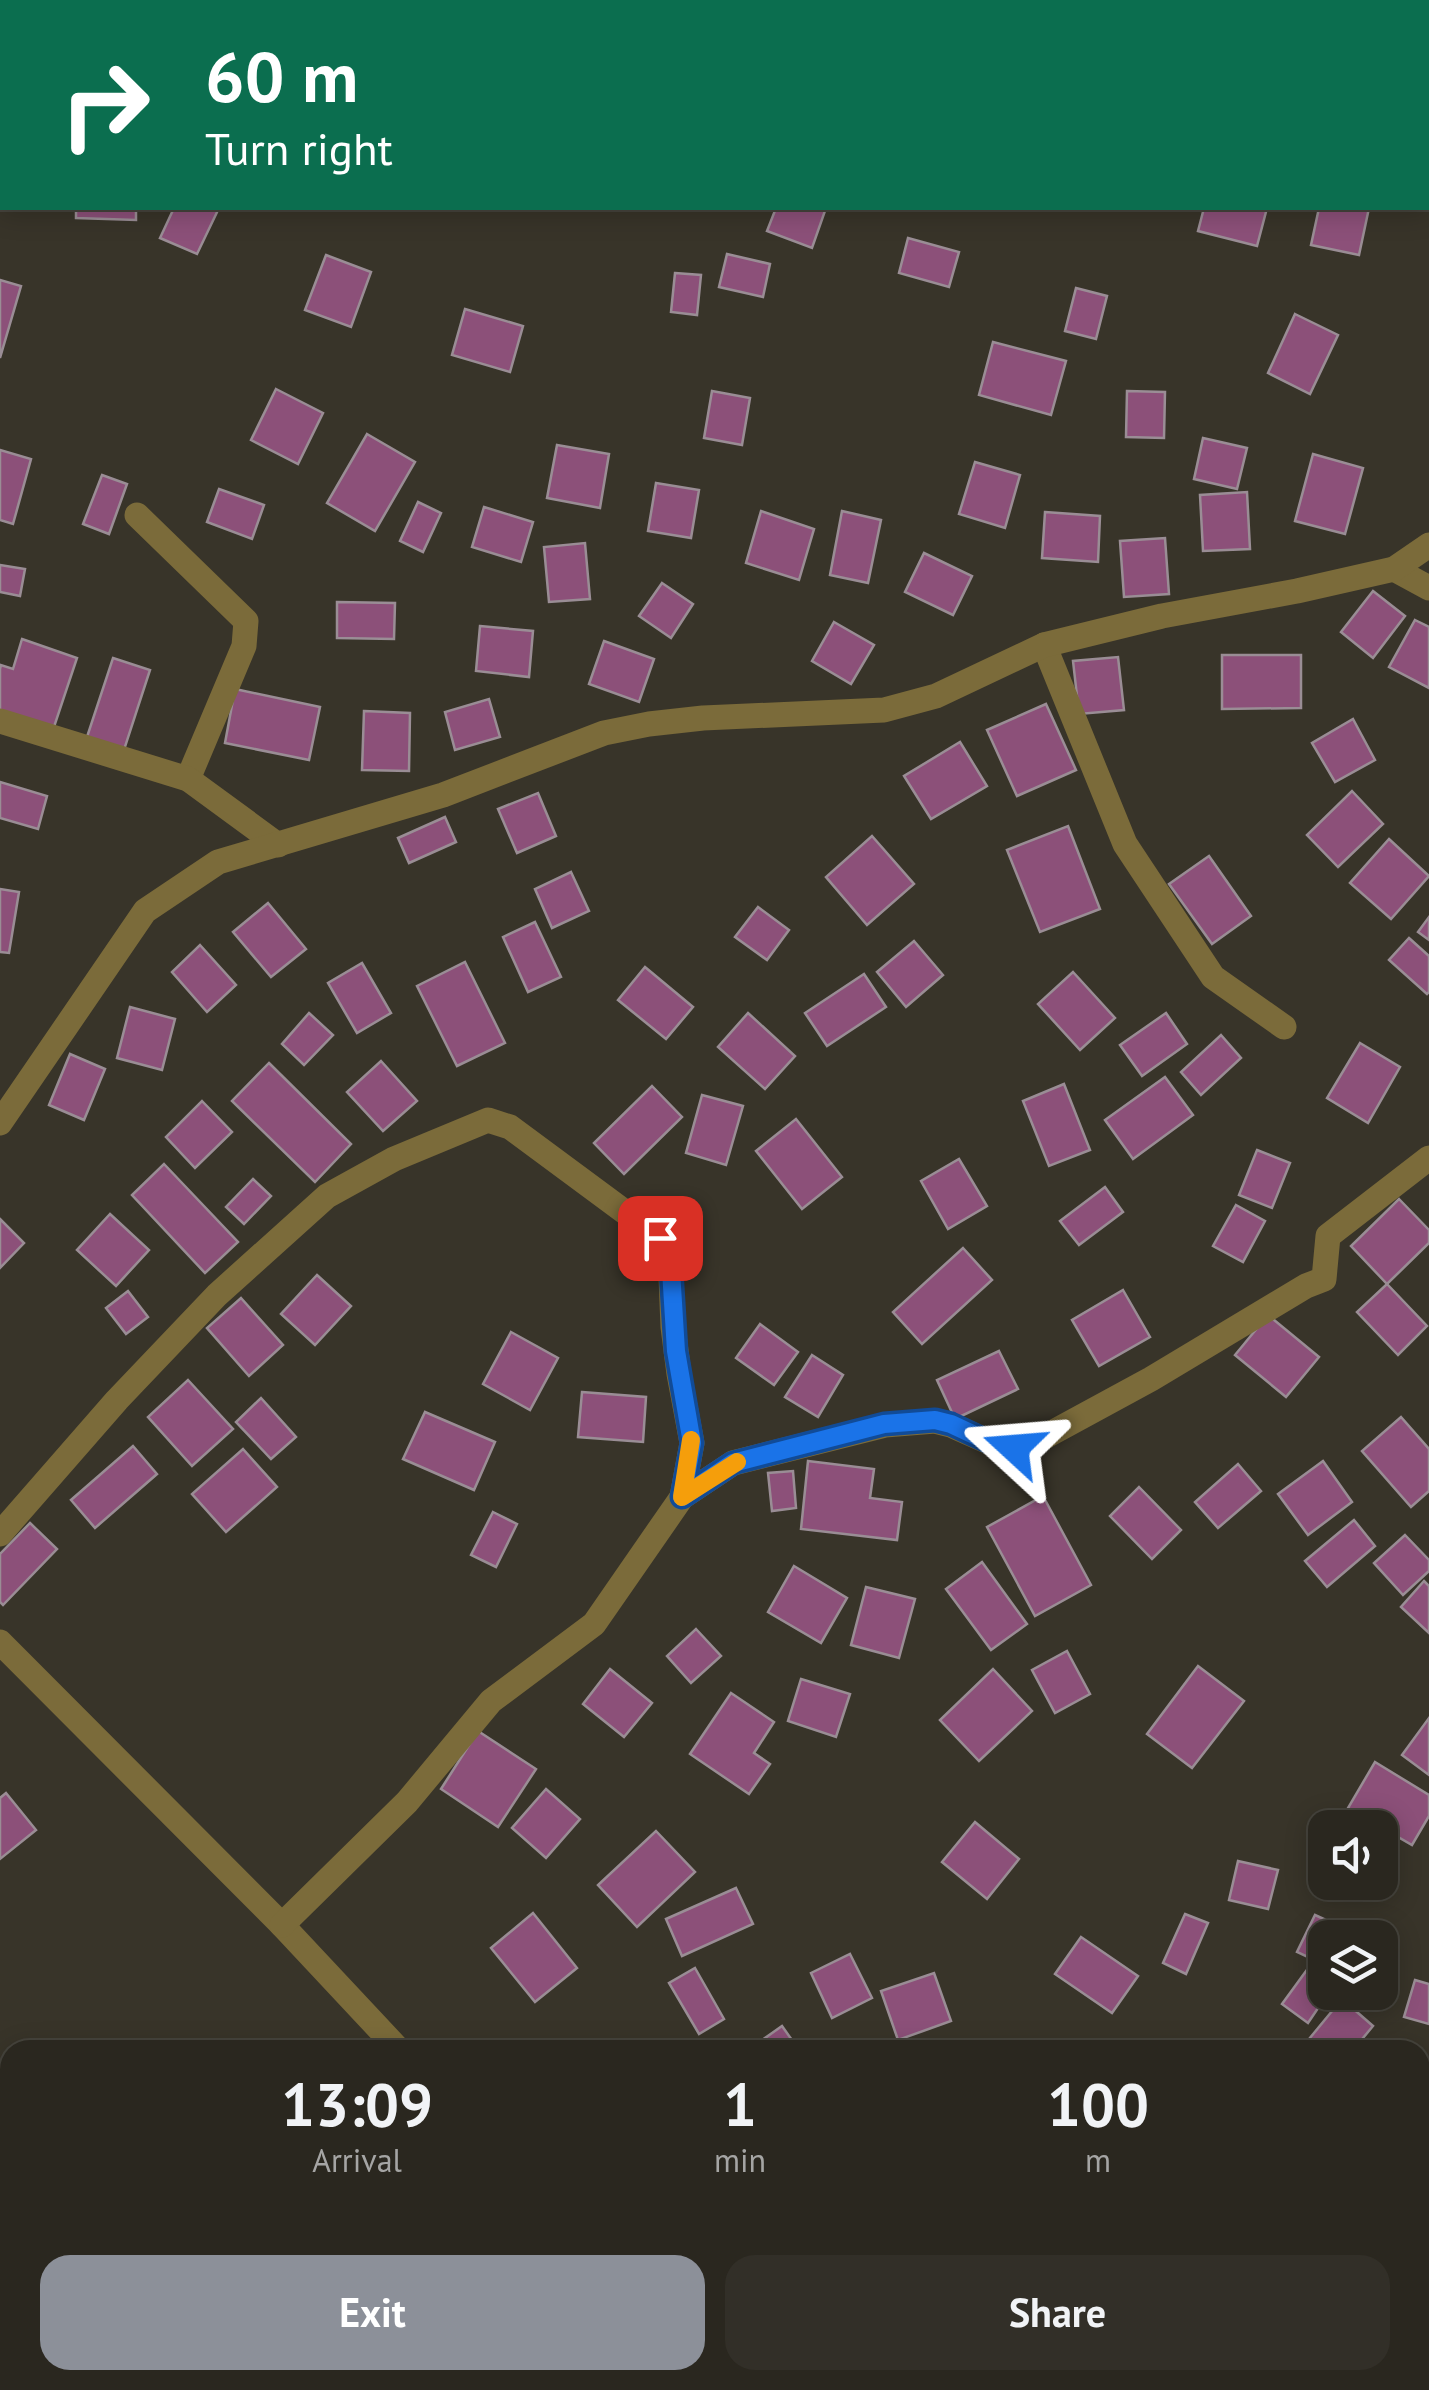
<!DOCTYPE html>
<style>
:root{--surface:#2a271f;--page:#322f28;--text:#f1f3f6;--muted:#a5a5a4;--line:#46443d;--accent:#8c9099}
body{margin:0;font-family:"PT Sans",sans-serif;background:var(--page);color:var(--text);height:100vh;display:flex;flex-direction:column;font-size:38px;white-space:nowrap}
*{box-sizing:border-box;margin:0}
p{font-size:32px;color:var(--muted)}
.icon{flex:none;width:55px;height:55px;fill:none;stroke:currentColor;stroke-width:2;stroke-linecap:round;stroke-linejoin:round}
.map{position:relative;flex:1;overflow:hidden}
.drawer{position:absolute;left:0px;top:2040px;width:1430px;height:350px;display:flex;flex-direction:column;background:var(--surface);border-radius:30px 30px 0 0;box-shadow:0 5px 25px #0003,0 0 0 2px var(--line)}
.drawer>*{flex:none}
.hud{position:absolute;left:0px;top:0px;width:1430px;height:210px;box-shadow:0 5px 25px #0003,0 0 0 2px var(--line);background:#0b6e4f;color:#fff;overflow:hidden}
.controls{position:absolute;left:1308px;top:1810px;display:grid;gap:20px}
.controls a{display:grid;place-items:center;width:90px;height:90px;border-radius:20px;background:var(--surface);box-shadow:0 5px 25px #0003,0 0 0 2px var(--line);font-size:50px}
.pin{position:absolute;display:grid;place-items:center;width:85px;height:85px;color:#fff;margin:-42px;border-radius:20px;box-shadow:0 5px 15px #0006}
.me{position:absolute;width:110px;margin:-55px;rotate:289deg;stroke-linejoin:round;filter:drop-shadow(0 0 8px #0008)}
.turn{display:flex;align-items:center;gap:35px;height:210px;padding:0 40px;font-size:45px}
.turn .icon{width:130px;height:130px;stroke-width:2.5}
.turn b{display:block;font-size:70px;line-height:85px}
.eta{display:flex;justify-content:space-evenly;align-items:center;height:170px;text-align:center}
.eta b{font-size:60px;font-weight:700;line-height:70px}
.primary-button{display:flex;gap:20px;margin-top:auto;padding:20px 40px}
.primary-button a{flex:1;height:115px;border-radius:30px;background:var(--accent);color:#fff;font-size:40px;font-weight:700;line-height:115px;text-align:center}
.primary-button a+a{background:var(--page);color:var(--text)}
.map>svg:first-child{display:block}
.building{fill:#8c5079;stroke:#9a8d95;stroke-width:2.5}
.lines{fill:none;stroke-linecap:round;stroke-linejoin:round}
.street{stroke:#7b6b3a;stroke-width:25}
.route-casing{stroke:#114b97;stroke-width:25}
.route{stroke:#1a73e8;stroke-width:18}
.slow{stroke:#f59e0b;stroke-width:18}
</style>
<div class="map">
<svg width="1429" height="2390" viewBox="0 0 1429 2390">
<rect width="100%" height="100%" fill="#383429"/>
<g class="building">
<rect x="42" y="0" width="46" height="2"/>
<polygon points="443,0 496,0 495,2 452,2"/>
<polygon points="538,0 592,0 592,2 537,2"/>
<polygon points="884,0 940,0 943,1 883,2"/>
<polygon points="2,132 2,183 0,182 0,141"/>
<polygon points="76,208 136,208 136,220 76,218"/>
<polygon points="174,208 219,208 197,254 160,238"/>
<polygon points="776,208 826,208 812,248 767,231"/>
<polygon points="1204,208 1267,208 1257,246 1198,231"/>
<polygon points="1319,208 1369,208 1359,255 1311,245"/>
<polygon points="908,238 959,252 949,287 899,273"/>
<polygon points="727,254 770,264 763,297 719,287"/>
<polygon points="326,255 371,272 351,327 305,310"/>
<polygon points="675,273 701,275 697,315 671,312"/>
<polygon points="0,280 21,286 0,358"/>
<polygon points="1076,288 1107,296 1096,339 1065,331"/>
<polygon points="465,309 523,326 510,372 452,355"/>
<polygon points="1295,314 1338,335 1310,394 1268,373"/>
<polygon points="993,342 1066,361 1051,415 979,395"/>
<polygon points="276,389 323,413 298,464 251,440"/>
<polygon points="712,391 750,398 742,445 704,438"/>
<polygon points="1127,391 1165,392 1164,438 1126,437"/>
<polygon points="367,434 415,462 375,531 327,503"/>
<polygon points="1203,438 1247,448 1237,489 1194,479"/>
<polygon points="557,445 609,454 600,508 547,498"/>
<polygon points="0,450 31,459 13,524 0,520"/>
<polygon points="1313,454 1363,468 1345,534 1295,521"/>
<polygon points="975,462 1020,475 1005,528 959,514"/>
<polygon points="102,475 127,484 109,534 83,524"/>
<polygon points="656,483 699,490 691,538 648,531"/>
<polygon points="219,489 264,505 252,539 207,522"/>
<polygon points="1247,492 1250,549 1203,551 1200,495"/>
<polygon points="418,502 441,513 423,552 400,541"/>
<polygon points="484,507 533,522 521,562 472,547"/>
<polygon points="761,511 814,529 799,580 746,563"/>
<polygon points="842,511 881,520 868,583 830,575"/>
<polygon points="1045,512 1100,516 1098,562 1042,558"/>
<polygon points="1165,538 1169,594 1124,597 1120,541"/>
<polygon points="585,543 590,599 549,602 544,547"/>
<polygon points="924,553 972,576 953,615 905,592"/>
<polygon points="0,565 25,569 20,596 0,592"/>
<polygon points="662,583 693,604 671,638 639,616"/>
<polygon points="1373,591 1405,616 1373,658 1341,632"/>
<polygon points="337,602 395,603 394,639 337,638"/>
<polygon points="1415,620 1429,627 1429,688 1389,667"/>
<polygon points="834,622 874,645 851,684 812,661"/>
<polygon points="480,626 533,631 529,677 476,671"/>
<polygon points="22,639 77,658 52,733 0,716 0,669 1,665 13,669"/>
<polygon points="604,641 654,659 639,702 589,684"/>
<polygon points="1222,655 1301,655 1301,708 1222,709"/>
<polygon points="1118,657 1124,710 1079,714 1073,661"/>
<polygon points="113,658 150,670 123,753 86,740"/>
<polygon points="235,689 320,707 309,760 225,743"/>
<polygon points="489,699 500,737 455,750 445,712"/>
<polygon points="1046,704 1076,770 1017,796 987,730"/>
<polygon points="364,711 410,713 409,771 362,770"/>
<polygon points="1353,719 1375,760 1335,782 1312,743"/>
<polygon points="960,742 987,786 931,819 904,776"/>
<polygon points="0,782 47,796 38,829 0,818"/>
<polygon points="1352,791 1383,824 1338,867 1307,835"/>
<polygon points="538,793 556,836 517,853 498,809"/>
<polygon points="445,817 456,842 409,863 398,838"/>
<polygon points="1068,826 1100,909 1040,932 1007,850"/>
<polygon points="872,836 914,884 867,925 826,877"/>
<polygon points="1389,839 1429,876 1391,919 1350,883"/>
<polygon points="1209,856 1251,916 1212,944 1169,884"/>
<polygon points="571,872 589,911 552,928 535,889"/>
<polygon points="0,889 19,892 9,953 0,952"/>
<polygon points="268,903 306,949 271,977 233,932"/>
<polygon points="758,907 789,930 767,960 735,937"/>
<polygon points="1429,917 1429,940 1418,932"/>
<polygon points="535,922 561,977 528,992 503,937"/>
<polygon points="1409,938 1429,956 1429,992 1427,994 1389,960"/>
<polygon points="914,941 943,975 906,1007 877,972"/>
<polygon points="200,945 236,985 207,1012 172,972"/>
<polygon points="465,962 505,1043 457,1066 417,986"/>
<polygon points="362,963 391,1013 357,1033 328,983"/>
<polygon points="645,967 693,1007 666,1039 618,1000"/>
<polygon points="1073,972 1115,1018 1080,1050 1038,1004"/>
<polygon points="864,974 886,1007 827,1046 805,1013"/>
<polygon points="130,1007 175,1019 162,1070 117,1058"/>
<polygon points="309,1013 333,1035 304,1065 282,1044"/>
<polygon points="748,1013 795,1056 765,1089 718,1047"/>
<polygon points="1166,1013 1187,1044 1142,1076 1120,1045"/>
<polygon points="1221,1035 1241,1058 1201,1095 1181,1072"/>
<polygon points="1360,1043 1400,1067 1368,1123 1327,1098"/>
<polygon points="70,1054 105,1069 84,1120 49,1105"/>
<polygon points="381,1061 417,1101 383,1131 347,1092"/>
<polygon points="269,1063 351,1144 315,1182 232,1101"/>
<polygon points="1165,1077 1193,1115 1133,1159 1105,1120"/>
<polygon points="1064,1084 1090,1150 1049,1166 1023,1101"/>
<polygon points="652,1086 682,1117 624,1174 594,1143"/>
<polygon points="702,1095 743,1106 726,1165 686,1153"/>
<polygon points="202,1101 232,1132 195,1168 166,1137"/>
<polygon points="796,1119 842,1177 802,1209 756,1151"/>
<polygon points="1257,1150 1290,1163 1272,1208 1239,1195"/>
<polygon points="959,1159 987,1206 948,1229 921,1181"/>
<polygon points="164,1164 238,1242 205,1273 132,1195"/>
<polygon points="253,1179 271,1196 244,1224 226,1207"/>
<polygon points="1105,1187 1123,1212 1079,1245 1060,1221"/>
<polygon points="1399,1199 1429,1230 1429,1243 1387,1284 1351,1246"/>
<polygon points="1236,1205 1265,1221 1243,1262 1213,1246"/>
<polygon points="110,1214 149,1250 116,1286 77,1250"/>
<polygon points="0,1219 24,1243 0,1268"/>
<polygon points="963,1248 992,1280 922,1344 893,1312"/>
<polygon points="317,1275 351,1306 315,1345 281,1314"/>
<polygon points="1387,1284 1427,1326 1398,1355 1357,1312"/>
<polygon points="1123,1290 1150,1337 1099,1366 1072,1320"/>
<polygon points="128,1291 148,1317 126,1334 106,1308"/>
<polygon points="241,1298 283,1345 249,1376 207,1328"/>
<polygon points="1268,1315 1319,1357 1286,1397 1235,1355"/>
<polygon points="760,1324 798,1352 774,1385 736,1358"/>
<polygon points="511,1332 558,1358 530,1410 483,1384"/>
<polygon points="999,1351 1018,1389 955,1419 937,1380"/>
<polygon points="812,1355 843,1375 818,1417 785,1397"/>
<polygon points="188,1380 233,1429 192,1466 148,1417"/>
<polygon points="582,1392 646,1397 643,1442 578,1437"/>
<polygon points="261,1398 296,1437 271,1459 236,1422"/>
<polygon points="425,1412 495,1442 474,1490 403,1459"/>
<polygon points="1401,1417 1429,1449 1429,1491 1411,1507 1362,1451"/>
<polygon points="133,1446 157,1474 95,1528 71,1500"/>
<polygon points="243,1449 277,1487 226,1532 192,1494"/>
<polygon points="808,1461 874,1469 870,1498 902,1502 897,1540 801,1529"/>
<polygon points="1323,1461 1352,1502 1308,1535 1278,1494"/>
<polygon points="1238,1464 1261,1491 1218,1528 1195,1502"/>
<polygon points="793,1471 796,1508 772,1511 768,1473"/>
<polygon points="1139,1487 1181,1530 1152,1559 1110,1516"/>
<polygon points="1043,1496 1091,1585 1035,1616 987,1527"/>
<polygon points="493,1512 517,1524 496,1567 471,1555"/>
<polygon points="1354,1520 1375,1546 1327,1587 1305,1561"/>
<polygon points="30,1523 57,1549 3,1605 0,1602 0,1554"/>
<polygon points="1405,1535 1429,1560 1429,1571 1403,1595 1374,1563"/>
<polygon points="982,1562 1027,1624 991,1650 946,1589"/>
<polygon points="794,1566 847,1598 821,1643 768,1612"/>
<polygon points="1424,1581 1429,1586 1429,1633 1401,1607"/>
<polygon points="866,1587 915,1599 899,1658 851,1645"/>
<polygon points="696,1629 721,1656 691,1683 667,1656"/>
<polygon points="1067,1651 1090,1694 1055,1713 1032,1670"/>
<polygon points="1198,1666 1244,1701 1192,1768 1147,1734"/>
<polygon points="610,1669 652,1703 624,1737 583,1704"/>
<polygon points="993,1669 1032,1711 979,1761 940,1720"/>
<polygon points="801,1679 850,1694 836,1737 788,1721"/>
<polygon points="731,1693 774,1722 754,1753 770,1764 749,1794 690,1754"/>
<polygon points="1429,1718 1429,1775 1402,1755"/>
<polygon points="478,1731 536,1769 498,1827 441,1789"/>
<polygon points="1375,1762 1429,1795 1429,1816 1412,1845 1348,1808"/>
<polygon points="546,1789 580,1819 546,1858 512,1828"/>
<polygon points="6,1793 36,1830 0,1859 0,1798"/>
<polygon points="975,1822 1019,1859 987,1899 942,1862"/>
<polygon points="656,1831 695,1872 637,1927 598,1885"/>
<polygon points="1238,1861 1278,1870 1268,1909 1229,1900"/>
<polygon points="736,1888 753,1924 682,1956 666,1919"/>
<polygon points="533,1913 577,1968 535,2002 491,1948"/>
<polygon points="1185,1914 1208,1923 1186,1974 1163,1963"/>
<polygon points="1315,1915 1350,1931 1347,1938 1325,1938 1325,1965 1297,1952"/>
<polygon points="1081,1937 1138,1976 1112,2013 1055,1974"/>
<polygon points="850,1954 872,1998 832,2018 811,1973"/>
<polygon points="1309,1967 1325,1978 1325,1992 1329,1992 1308,2023 1282,2004"/>
<polygon points="695,1968 724,2019 699,2034 669,1983"/>
<polygon points="934,1973 951,2021 898,2040 881,1991"/>
<polygon points="1415,1980 1429,1984 1429,2024 1404,2017"/>
<polygon points="1342,1999 1373,2026 1353,2050 1300,2050"/>
<polygon points="782,2026 799,2050 748,2050"/>
<polygon points="1420,2110 1429,2116 1429,2147 1420,2160"/>
<polygon points="0,2179 10,2183 1,2211 0,2211"/>
<polygon points="481,2380 539,2380 534,2390 488,2390 478,2385"/>
<polygon points="549,2380 574,2380 569,2390 544,2390"/>
<polygon points="665,2380 694,2380 688,2390 682,2390"/>
<polygon points="202,2381 203,2390 155,2390 154,2384"/>
</g>
<g class="lines">
<g class="street">
<polyline points="377,2 378,0"/>
<polyline points="137,515 246,621 244,646 188,779"/>
<polyline points="1394,569 1429,588"/>
<polyline points="1044,645 1125,844 1213,977 1284,1027"/>
<polyline points="0,721 188,779 278,845"/>
<polyline points="0,1123 145,911 218,862 443,795 604,733 649,724 703,718 884,710 936,696 1044,645 1162,616 1297,591 1394,569 1429,545"/>
<polyline points="0,1534 117,1400 217,1295 327,1196 394,1159 488,1120 510,1127 660,1238 670,1253 673,1327 679,1374 692,1443 682,1497"/>
<polyline points="0,1642 282,1925 399,2050"/>
<polyline points="282,1925 407,1802 491,1701 594,1624 682,1497 733,1463 885,1425 935,1421 951,1425 1000,1447 1024,1448 1151,1379 1306,1286 1324,1279 1328,1236 1429,1158"/>
<polyline points="874,2380 893,2390"/>
<polyline points="31,2390 61,2380"/>
<polyline points="254,2390 256,2380"/>
</g>
</g>
<g class="lines">
<g class="route-casing">
<polyline id="route" points="660,1238 670,1254 676,1351 692,1443 682,1497 733,1463 884,1424 935,1420 951,1424 1000,1447 1014,1448"/>
</g>
<use href="#route" class="route"/>
<polyline class="slow" points="691,1440 682,1497 737,1462"/>
</g>
</svg>
<div class="controls">
<a><svg class="icon" aria-label="sound" viewBox="0 0 24 24"><path d="M4 9h4l5-4v14l-5-4H4zM17 9q2 3 0 6"/></svg></a>
<a><svg class="icon" aria-label="layers" viewBox="0 0 24 24"><path d="M12 4l9 5-9 5-9-5zM3 14l9 5 9-5"/></svg></a>
</div>
<div class="pin" style="left:660px;top:1238px;background:#d93025"><svg class="icon" aria-label="arrive" viewBox="0 0 24 24"><path d="M6 21V4h12l-3 4 3 4H6"/></svg></div>
<svg class="me" style="left:1014px;top:1448px" viewBox="-20 -20 40 40"><path d="M0-17L14 15 0 8-14 15z" fill="#1a73e8" stroke="#fff" stroke-width="4"/></svg>
<div class="hud">
<div class="turn"><svg class="icon" aria-label="right" viewBox="0 0 24 24"><path d="M7 20v-9h11M14 6l5 5-5 5"/></svg><div><b>60 m</b>Turn right</div></div>
</div>
<section class="drawer">
<div class="eta">
<div><b>13:09</b><p>Arrival</p></div>
<div><b>1</b><p>min</p></div>
<div><b>100</b><p>m</p></div>
</div>
<div class="primary-button"><a>Exit</a><a>Share</a></div>
</section>
</div>
